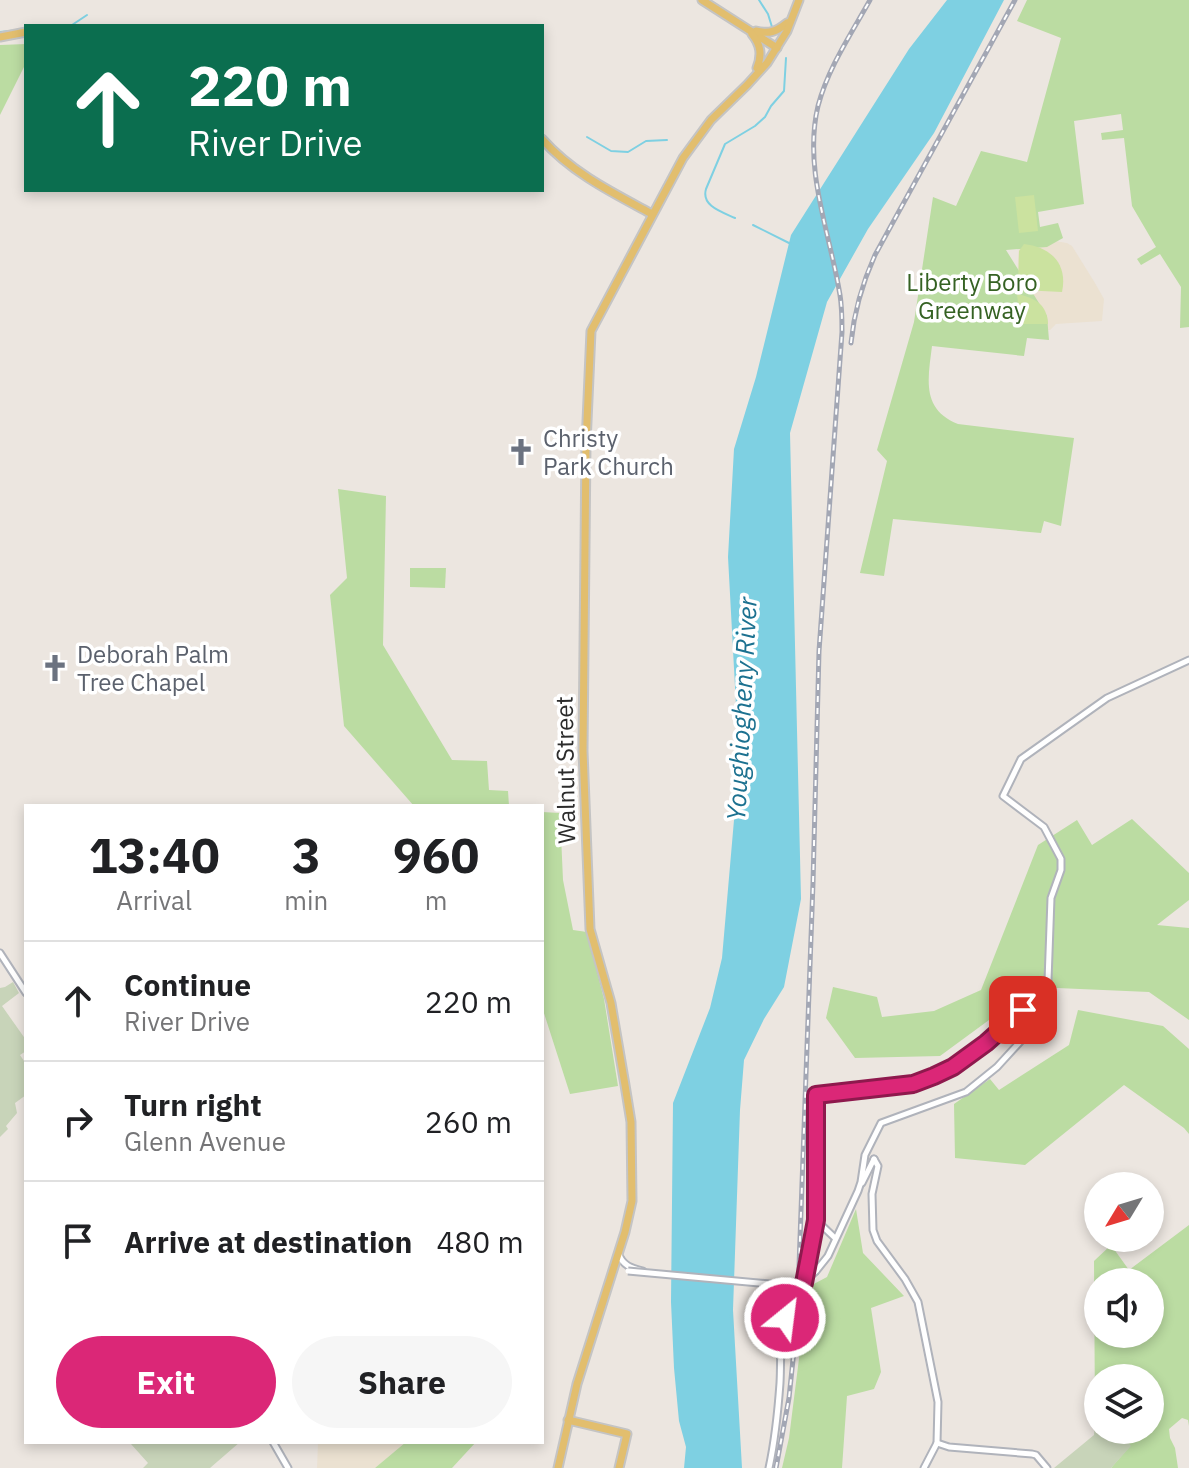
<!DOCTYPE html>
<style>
:root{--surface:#fff;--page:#f6f6f6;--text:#202124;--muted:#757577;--line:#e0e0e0;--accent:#db2777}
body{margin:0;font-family:"IBM Plex Sans",sans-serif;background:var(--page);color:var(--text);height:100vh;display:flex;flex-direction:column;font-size:30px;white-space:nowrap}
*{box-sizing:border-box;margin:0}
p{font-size:26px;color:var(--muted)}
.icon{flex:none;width:44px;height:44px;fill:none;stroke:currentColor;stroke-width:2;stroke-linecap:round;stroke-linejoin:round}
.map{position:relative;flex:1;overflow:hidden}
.sheet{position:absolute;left:24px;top:804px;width:520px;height:640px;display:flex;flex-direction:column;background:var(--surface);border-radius:0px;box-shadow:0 4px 12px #0003}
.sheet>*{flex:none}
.banner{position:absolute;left:24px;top:24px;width:520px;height:168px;border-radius:0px;box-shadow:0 4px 12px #0003;background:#0b6e4f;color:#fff;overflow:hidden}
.needle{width:52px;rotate:232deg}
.fabs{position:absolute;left:1084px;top:1172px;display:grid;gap:16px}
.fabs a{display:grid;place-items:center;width:80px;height:80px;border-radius:50%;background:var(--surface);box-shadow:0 4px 12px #0003;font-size:40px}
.pin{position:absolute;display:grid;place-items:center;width:68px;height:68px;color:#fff;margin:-34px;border-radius:16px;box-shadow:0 4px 12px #0006}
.me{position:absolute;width:88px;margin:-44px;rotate:29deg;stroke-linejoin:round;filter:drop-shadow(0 0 6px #0008)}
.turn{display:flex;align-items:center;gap:28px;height:168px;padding:0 32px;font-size:36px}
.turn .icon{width:104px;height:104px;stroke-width:2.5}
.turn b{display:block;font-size:56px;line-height:68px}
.eta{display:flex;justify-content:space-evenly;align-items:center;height:136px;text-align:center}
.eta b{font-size:48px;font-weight:800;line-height:56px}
.cta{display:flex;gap:16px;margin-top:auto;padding:16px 32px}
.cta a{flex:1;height:92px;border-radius:48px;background:var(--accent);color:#fff;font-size:32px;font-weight:800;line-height:92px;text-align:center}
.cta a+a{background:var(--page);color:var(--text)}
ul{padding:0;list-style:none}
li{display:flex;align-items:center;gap:24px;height:120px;padding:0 32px;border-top:2px solid var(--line)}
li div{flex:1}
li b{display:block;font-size:30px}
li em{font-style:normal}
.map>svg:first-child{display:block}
.education{fill:#ebe1d1}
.green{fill:#bbdca2;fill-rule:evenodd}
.cemetery{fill:#c8d4b9}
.pitch{fill:#cbe29f}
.water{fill:#7ed0e2}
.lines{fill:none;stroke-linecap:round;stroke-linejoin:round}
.stream{stroke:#7ed0e2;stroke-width:2}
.minor-casing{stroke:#b0b3bb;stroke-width:9}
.major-casing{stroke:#c4c4c4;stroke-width:11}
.minor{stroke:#fff;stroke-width:5}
.major{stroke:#e2be6e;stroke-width:7}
.rail-casing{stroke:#a3a7b4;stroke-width:5}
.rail{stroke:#fff;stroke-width:2;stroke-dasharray:6;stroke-linecap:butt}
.minor-bridge-casing{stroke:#b0b3bb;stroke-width:9;stroke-linecap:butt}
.minor-bridge{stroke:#fff;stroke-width:5}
.route-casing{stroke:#8e194d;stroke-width:20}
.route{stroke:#db2777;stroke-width:14}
.labels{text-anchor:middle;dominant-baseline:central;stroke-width:7;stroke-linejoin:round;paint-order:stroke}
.park-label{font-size:24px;fill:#356223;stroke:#fff}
.worship-label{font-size:24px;fill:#5b616d;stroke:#fff;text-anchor:start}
.street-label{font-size:24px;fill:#2c2c2c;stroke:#fff}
.water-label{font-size:26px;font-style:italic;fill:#1c7190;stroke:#fff}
</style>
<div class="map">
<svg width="1189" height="1468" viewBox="0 0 1189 1468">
<rect width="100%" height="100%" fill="#ece6e0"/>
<g class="education">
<polygon points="1055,241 1067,243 1072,246 1095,283 1104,299 1102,321 1056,324 1050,330 1024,330 1017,277 1019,244"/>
<polygon points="318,1442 406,1442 375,1468 317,1468"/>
</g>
<g class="green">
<path d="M 1027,0 L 1189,0 L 1189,327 L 1180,328 L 1181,287 L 1160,254 L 1141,265 L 1137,259 L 1156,247 L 1132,206 L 1124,138 L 1102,140 L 1101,133 L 1123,130 L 1121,114 L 1074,121 L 1084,204 L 1038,212 L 1040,227 L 1058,223 L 1063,238 L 1047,247 L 1006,250 L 1047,316 L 1049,340 L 1027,338 L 1024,356 L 932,346 C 928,379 921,409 958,424 L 1074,438 L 1061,526 L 1044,521 L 1041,533 L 893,519 L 884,576 L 860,573 L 887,461 L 877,450 L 914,322 L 933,197 L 956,206 L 981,151 L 1027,162 L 1061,38 L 1017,21 Z"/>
<polygon points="26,44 26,63 0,115 0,45"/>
<polygon points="338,489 386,496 383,645 452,760 487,761 489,790 508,791 509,806 414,806 344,726 330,595 347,578"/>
<polygon points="410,568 446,568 445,588 410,587"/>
<polygon points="542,812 560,813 563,880 573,930 587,932 604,999 618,1086 570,1094 542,1007"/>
<polygon points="1132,819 1189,873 1189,900 1157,925 1189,928 1189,1020 1149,992 1034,987 940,1056 855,1058 826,1018 833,987 877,997 882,1017 934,1011 981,990 1038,845 1077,820 1092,845"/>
<polygon points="1078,1010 1163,1026 1189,1049 1189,1134 1184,1128 1124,1085 1025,1165 955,1158 954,1104 990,1079 999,1090 1069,1045"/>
<polygon points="856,1209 863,1253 904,1296 871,1308 881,1372 874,1389 847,1396 842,1468 782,1468 789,1438 808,1287 827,1277"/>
<path d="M 1189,1225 L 1189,1426 L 1188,1420 L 1182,1418 L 1169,1429 L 1170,1438 L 1175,1448 L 1178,1468 L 1111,1468 L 1130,1446 L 1119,1430 L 1150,1430 L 1150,1378 L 1098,1378 L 1098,1418 L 1095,1418 L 1094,1261 L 1111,1245 L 1129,1270 ZM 1098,1282 L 1150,1282 L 1150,1334 L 1098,1334 Z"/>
<polygon points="406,1442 476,1442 452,1468 375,1468"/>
</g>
<g class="cemetery">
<polygon points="13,982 19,993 2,1006 26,1040 26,1051 20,1055 26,1064 26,1095 15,1103 17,1113 6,1126 8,1129 0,1137 0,988 5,987"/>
<polygon points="1095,1418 1098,1418 1098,1430 1119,1430 1131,1446 1111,1468 1054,1468 1094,1435"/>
<polygon points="133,1442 240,1442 210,1468 143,1468 148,1463 131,1444"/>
</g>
<g class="pitch">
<polygon points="1034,195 1038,231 1019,233 1015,197"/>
<path d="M 1024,244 C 1051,247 1068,264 1062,292 L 1021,290 L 1018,286 L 1019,251 Z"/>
<path d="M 1017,294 C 1035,298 1047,304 1048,324 L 1021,324 L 1020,323 Z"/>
</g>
<polygon class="water" points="947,0 1004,0 934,133 868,229 827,302 790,433 801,899 784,987 764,1019 744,1060 740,1110 733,1310 742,1468 684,1468 686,1447 679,1421 674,1368 671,1302 673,1103 710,1008 722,958 734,820 737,724 728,557 734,449 756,377 791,235 909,49"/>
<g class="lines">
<g class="stream">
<polyline points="759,0 768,14 772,27"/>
<polyline points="49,26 72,25 87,15"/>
<polyline points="0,32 19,30"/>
<polyline points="587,137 611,151 628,152 646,141 667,140"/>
<path d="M 735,218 C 722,212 701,206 706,189 L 725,144 L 755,126 L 765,117 L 771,106 L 784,91 L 786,58"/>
<polyline points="753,225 791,244"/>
</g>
<g class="minor-casing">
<g id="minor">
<polyline points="0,953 26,993"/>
<polyline points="874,1159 878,1166 872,1194 873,1230 877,1241 905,1279 918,1302 938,1402 937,1443 924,1468"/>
<polyline points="862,1183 874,1159"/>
<polyline points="816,1220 835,1238"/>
<path d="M 618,1253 C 623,1266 631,1268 643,1271"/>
<polyline points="816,1271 828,1256 858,1191 861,1182 865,1155 881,1123 966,1092 997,1067 1040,1020 1048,981 1051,898 1061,870 1061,859 1044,827 1003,796 1021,759 1107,698 1189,660"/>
<polyline points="273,1442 288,1468"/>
<polyline points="937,1443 949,1447 1032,1454 1036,1455 1047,1468"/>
<path d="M 769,1468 C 775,1440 778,1411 780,1383 C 781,1365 780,1346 782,1328 C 785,1307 803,1293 807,1272 C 819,1214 816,1154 816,1095 L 913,1084 L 934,1076 L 953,1067 L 986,1043 L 1045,993"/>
</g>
</g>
<g class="major-casing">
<g id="major">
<polyline points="702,0 777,48"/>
<path d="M 756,31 C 769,34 776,32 787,23"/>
<path d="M 752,34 C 761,45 762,55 757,68"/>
<polyline points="0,37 26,32"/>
<path d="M 542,139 C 572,173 613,193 652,214"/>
<polyline points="568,1420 627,1434 619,1468"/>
<polyline points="558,1468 577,1384 625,1232 632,1201 631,1122 625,1085 611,1003 590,929 583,751 586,444 591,331 683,158 711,120 747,85 767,63 787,31 799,0"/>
</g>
</g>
<use href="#minor" class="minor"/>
<use href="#major" class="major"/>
<g class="rail-casing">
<g id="rail">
<path d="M 851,343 C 854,312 862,284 875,255 L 1015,0"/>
<path d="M 776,1468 L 789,1398 L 797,1321 L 813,883 L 819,651 L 842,332 C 842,320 842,307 840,295 C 830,233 803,169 818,106 C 828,68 851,34 870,0"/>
</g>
</g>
<use href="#rail" class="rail"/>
<g class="minor-bridge-casing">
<path id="minor-bridge" d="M 628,1271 L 781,1285 C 794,1284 806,1281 816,1271"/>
</g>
<use href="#minor-bridge" class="minor-bridge"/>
</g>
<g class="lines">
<g class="route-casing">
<polyline id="route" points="785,1318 804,1283 816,1220 816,1095 913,1084 934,1076 953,1067 986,1043 1023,1010"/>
</g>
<use href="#route" class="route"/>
</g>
<defs>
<g id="church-bare" transform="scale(2.16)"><path d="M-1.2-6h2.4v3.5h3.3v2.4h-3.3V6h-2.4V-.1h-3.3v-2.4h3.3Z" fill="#6b7280" stroke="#fff" stroke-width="2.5" paint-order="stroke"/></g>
</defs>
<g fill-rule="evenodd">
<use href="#church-bare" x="521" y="452"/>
<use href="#church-bare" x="55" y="668"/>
</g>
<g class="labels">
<g class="park-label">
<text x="972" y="282">Liberty Boro<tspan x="972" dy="28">Greenway</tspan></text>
</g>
<g class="worship-label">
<text x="543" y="438">Christy<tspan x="543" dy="28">Park Church</tspan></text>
<text x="77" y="654">Deborah Palm<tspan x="77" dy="28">Tree Chapel</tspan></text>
</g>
<g class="street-label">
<text transform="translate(565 770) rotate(-91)">Walnut Street</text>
</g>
<g class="water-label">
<text transform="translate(741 709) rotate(-87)">Youghiogheny River</text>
</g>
</g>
</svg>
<div class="fabs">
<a><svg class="needle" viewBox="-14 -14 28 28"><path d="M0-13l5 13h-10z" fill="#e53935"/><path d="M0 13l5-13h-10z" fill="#757577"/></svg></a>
<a><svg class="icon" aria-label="sound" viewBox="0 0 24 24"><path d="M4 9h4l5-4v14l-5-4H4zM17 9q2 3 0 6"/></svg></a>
<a><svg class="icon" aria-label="layers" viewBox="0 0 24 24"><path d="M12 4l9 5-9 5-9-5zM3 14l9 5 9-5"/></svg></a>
</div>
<div class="pin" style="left:1023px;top:1010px;background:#d93025"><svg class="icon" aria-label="arrive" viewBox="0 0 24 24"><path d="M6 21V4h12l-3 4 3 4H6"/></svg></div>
<svg class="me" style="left:785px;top:1318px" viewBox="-20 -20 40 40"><circle r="17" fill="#db2777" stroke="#fff" stroke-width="3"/><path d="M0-11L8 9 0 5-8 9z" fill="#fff"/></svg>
<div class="banner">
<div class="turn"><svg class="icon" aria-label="ahead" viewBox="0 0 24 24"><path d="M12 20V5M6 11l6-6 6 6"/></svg><div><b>220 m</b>River Drive</div></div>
</div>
<section class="sheet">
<div class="eta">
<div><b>13:40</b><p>Arrival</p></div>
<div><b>3</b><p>min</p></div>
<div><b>960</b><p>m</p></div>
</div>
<ul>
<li><svg class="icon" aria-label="ahead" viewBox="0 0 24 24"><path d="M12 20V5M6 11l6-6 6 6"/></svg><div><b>Continue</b><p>River Drive</p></div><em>220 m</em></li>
<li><svg class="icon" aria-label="right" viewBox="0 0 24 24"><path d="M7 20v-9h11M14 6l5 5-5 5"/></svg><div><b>Turn right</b><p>Glenn Avenue</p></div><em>260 m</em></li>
<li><svg class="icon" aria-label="arrive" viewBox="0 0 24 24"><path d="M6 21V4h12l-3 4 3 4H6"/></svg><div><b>Arrive at destination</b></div><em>480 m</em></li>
</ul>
<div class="cta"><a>Exit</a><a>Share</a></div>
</section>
</div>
